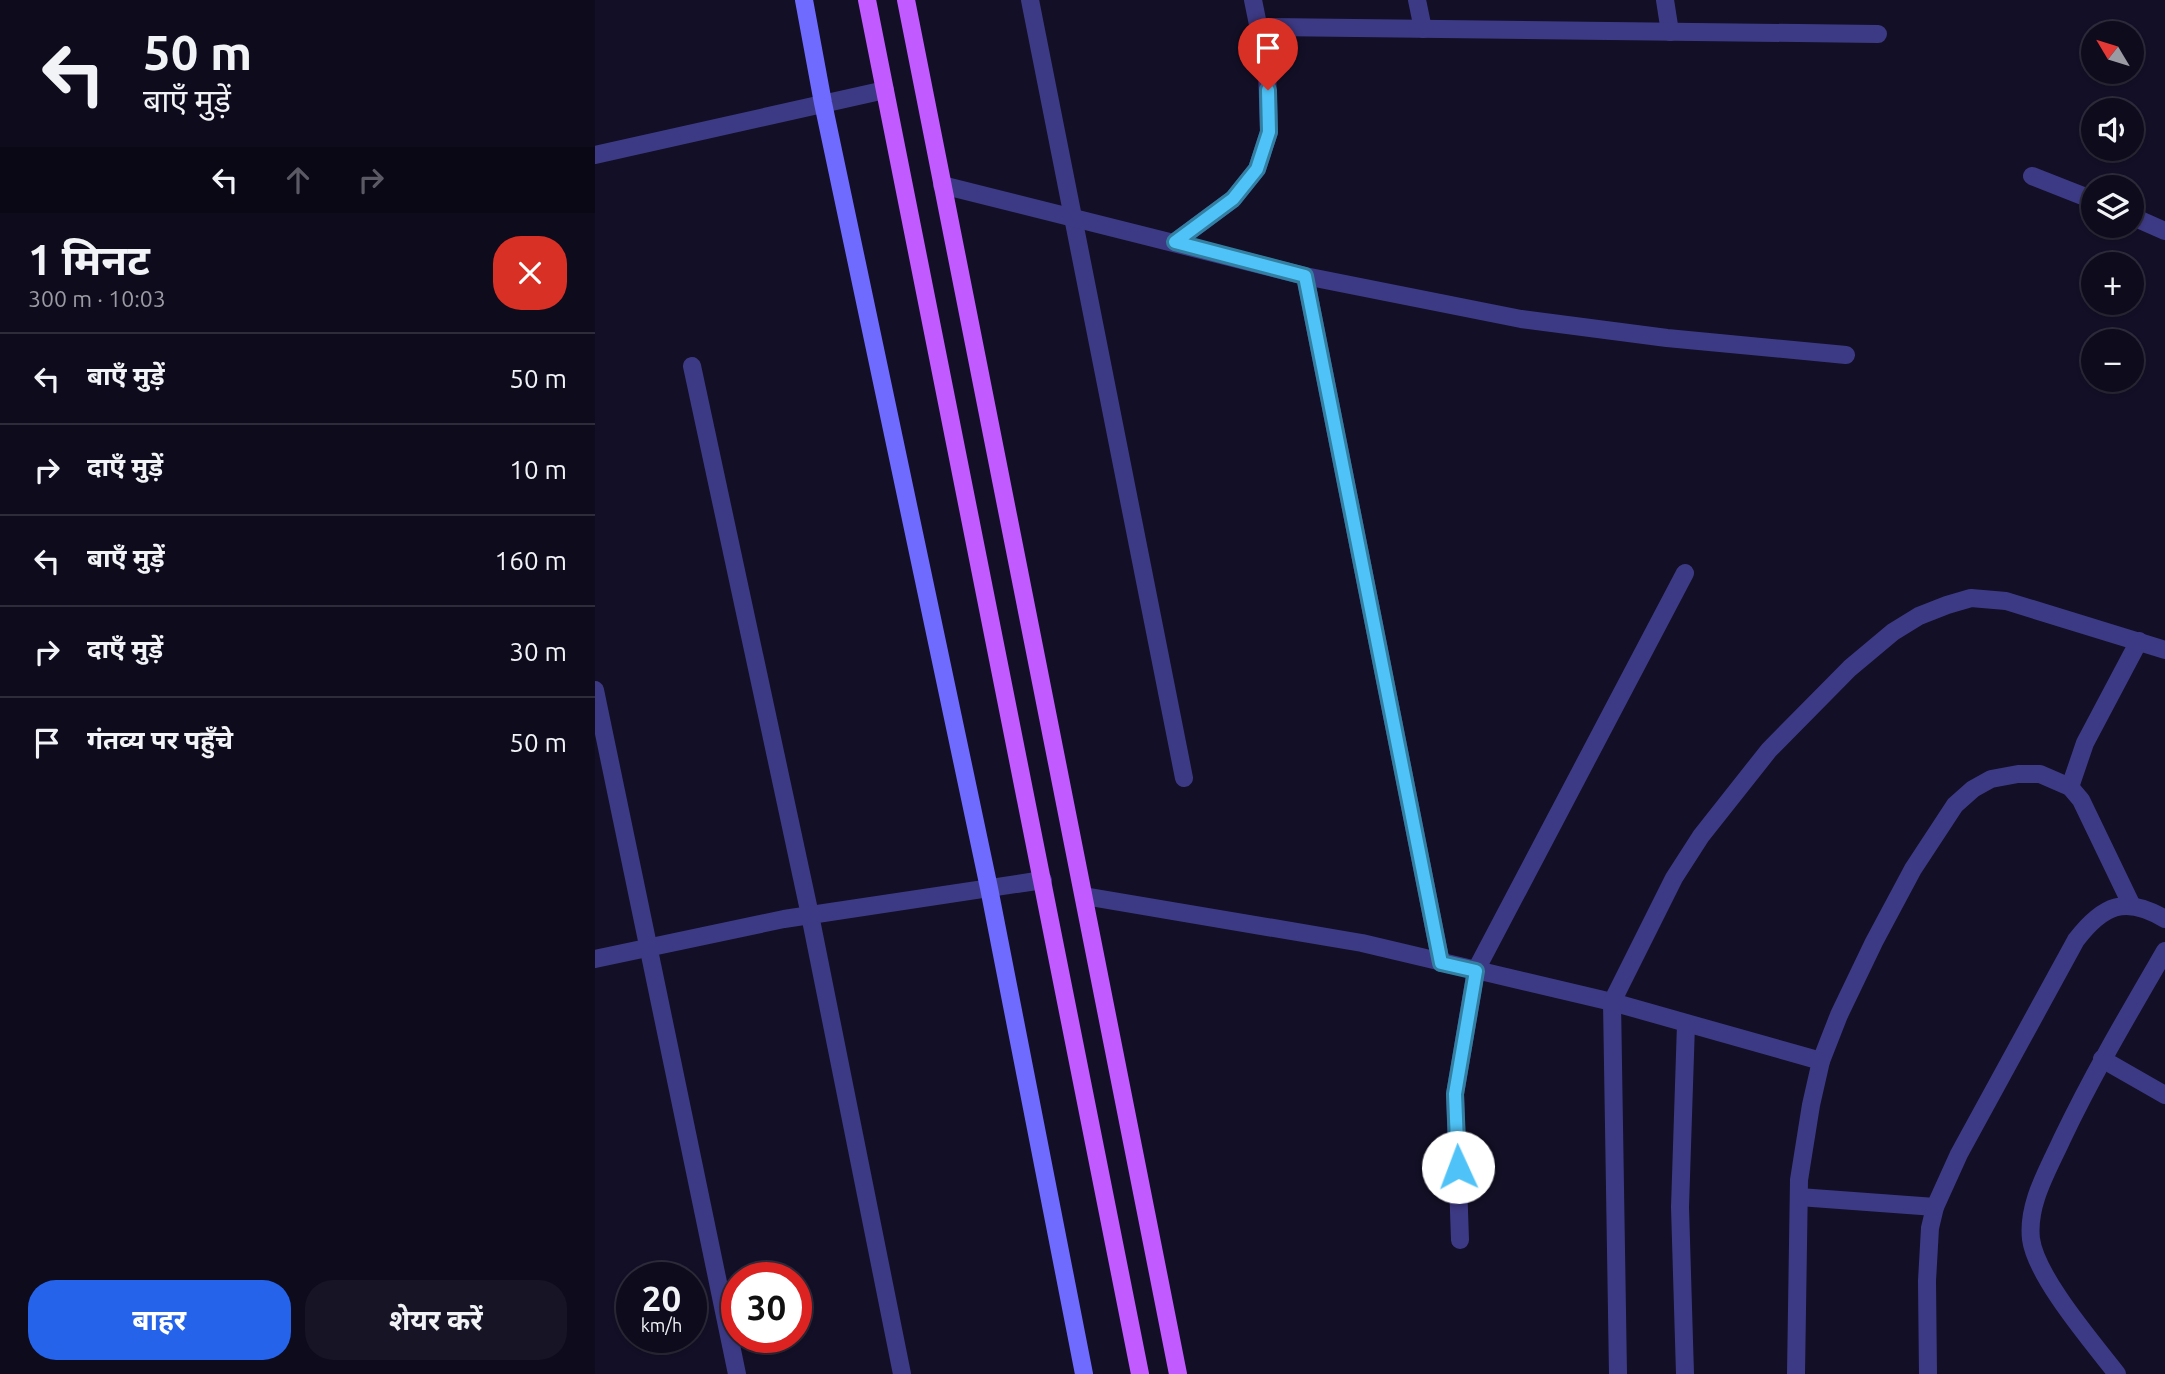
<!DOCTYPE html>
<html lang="hi">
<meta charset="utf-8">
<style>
:root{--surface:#0e0b1c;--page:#171425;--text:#f1f3f6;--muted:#9b9ba3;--line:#2e2b3b;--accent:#2563eb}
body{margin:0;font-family:Ubuntu,"Noto Sans Devanagari",sans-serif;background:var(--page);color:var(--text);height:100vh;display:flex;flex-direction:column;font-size:26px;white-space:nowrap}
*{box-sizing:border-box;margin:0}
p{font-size:23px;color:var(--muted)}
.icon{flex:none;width:38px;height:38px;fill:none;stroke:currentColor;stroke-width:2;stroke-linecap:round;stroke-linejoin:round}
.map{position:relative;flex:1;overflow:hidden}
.details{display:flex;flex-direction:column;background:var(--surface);width:595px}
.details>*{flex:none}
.banner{background:#0e0b1c;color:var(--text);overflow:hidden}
.needle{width:46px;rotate:308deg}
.buttons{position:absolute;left:1486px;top:21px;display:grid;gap:14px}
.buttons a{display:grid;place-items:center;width:63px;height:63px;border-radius:50%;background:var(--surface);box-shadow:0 2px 5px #0004,0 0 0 2px var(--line);font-size:35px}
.speed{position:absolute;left:21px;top:1262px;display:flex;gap:14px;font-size:35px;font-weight:700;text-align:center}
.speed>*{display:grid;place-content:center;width:91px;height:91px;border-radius:50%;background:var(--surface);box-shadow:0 2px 5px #0004,0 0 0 2px var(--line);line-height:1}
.speed small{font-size:18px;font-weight:400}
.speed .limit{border:10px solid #d22;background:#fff;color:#111}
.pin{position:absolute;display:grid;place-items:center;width:60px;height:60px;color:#fff;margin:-72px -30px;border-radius:50% 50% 50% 0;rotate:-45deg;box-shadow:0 0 7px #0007}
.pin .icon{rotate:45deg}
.me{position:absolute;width:77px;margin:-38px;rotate:358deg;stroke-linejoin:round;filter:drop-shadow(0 0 5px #0008)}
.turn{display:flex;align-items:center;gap:24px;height:147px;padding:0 28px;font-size:32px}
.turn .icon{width:91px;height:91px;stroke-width:2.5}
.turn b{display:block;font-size:49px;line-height:60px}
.lanes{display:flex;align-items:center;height:66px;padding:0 28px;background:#0003;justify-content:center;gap:35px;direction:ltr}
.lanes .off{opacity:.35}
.round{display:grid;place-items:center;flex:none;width:74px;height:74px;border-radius:28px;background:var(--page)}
.overview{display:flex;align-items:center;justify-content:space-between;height:119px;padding:0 28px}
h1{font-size:42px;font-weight:700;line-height:52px}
.button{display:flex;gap:14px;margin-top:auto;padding:14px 28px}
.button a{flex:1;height:80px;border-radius:28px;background:var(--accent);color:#fff;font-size:28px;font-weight:700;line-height:80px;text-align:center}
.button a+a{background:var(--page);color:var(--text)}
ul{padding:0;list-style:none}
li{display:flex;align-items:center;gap:21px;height:91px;padding:0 28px;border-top:2px solid var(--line)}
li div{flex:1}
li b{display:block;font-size:26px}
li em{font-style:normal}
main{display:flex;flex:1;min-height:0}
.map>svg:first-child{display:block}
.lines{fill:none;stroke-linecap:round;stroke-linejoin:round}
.street{stroke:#3d3a85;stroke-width:18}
.secondary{stroke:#6f6bff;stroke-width:18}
.primary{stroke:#c25bff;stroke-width:18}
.route-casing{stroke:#337fa1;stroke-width:18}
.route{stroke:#4fc3f7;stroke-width:12}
</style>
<main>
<section class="details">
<div class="banner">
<div class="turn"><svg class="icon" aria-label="left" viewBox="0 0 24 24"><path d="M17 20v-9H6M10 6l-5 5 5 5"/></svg><div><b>50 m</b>बाएँ मुड़ें</div></div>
<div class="lanes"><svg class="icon" aria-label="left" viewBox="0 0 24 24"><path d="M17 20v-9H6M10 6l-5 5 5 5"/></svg><svg class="icon off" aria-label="ahead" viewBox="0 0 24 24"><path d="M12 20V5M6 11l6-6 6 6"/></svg><svg class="icon off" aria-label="right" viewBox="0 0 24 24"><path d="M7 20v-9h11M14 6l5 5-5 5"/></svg></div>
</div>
<div class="overview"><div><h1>1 मिनट</h1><p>300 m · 10:03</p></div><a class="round" style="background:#d93025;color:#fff"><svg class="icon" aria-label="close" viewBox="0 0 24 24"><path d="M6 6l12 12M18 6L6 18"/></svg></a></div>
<ul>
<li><svg class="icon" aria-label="left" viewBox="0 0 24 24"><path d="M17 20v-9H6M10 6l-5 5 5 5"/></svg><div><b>बाएँ मुड़ें</b></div><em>50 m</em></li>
<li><svg class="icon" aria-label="right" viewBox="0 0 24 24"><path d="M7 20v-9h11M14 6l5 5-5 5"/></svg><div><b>दाएँ मुड़ें</b></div><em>10 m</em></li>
<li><svg class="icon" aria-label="left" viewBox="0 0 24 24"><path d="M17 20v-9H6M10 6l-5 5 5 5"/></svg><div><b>बाएँ मुड़ें</b></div><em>160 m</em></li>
<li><svg class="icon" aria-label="right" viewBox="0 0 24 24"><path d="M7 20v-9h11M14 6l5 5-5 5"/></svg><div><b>दाएँ मुड़ें</b></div><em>30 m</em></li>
<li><svg class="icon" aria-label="arrive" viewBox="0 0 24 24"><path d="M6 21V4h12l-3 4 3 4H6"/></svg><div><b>गंतव्य पर पहुँचे</b></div><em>50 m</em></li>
</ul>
<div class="button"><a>बाहर</a><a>शेयर करें</a></div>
</section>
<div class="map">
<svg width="1570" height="1374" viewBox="0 0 1570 1374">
<rect width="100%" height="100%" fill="#130f26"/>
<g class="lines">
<g class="street">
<polyline points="435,0 589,778"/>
<polyline points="822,0 828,29"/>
<polyline points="1070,0 1075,32"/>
<polyline points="664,27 1283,34"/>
<polyline points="0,155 290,90"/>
<polyline points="1437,176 1498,200"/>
<polyline points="347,185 710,276 926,319 1072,338 1251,355"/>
<polyline points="1536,216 1570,231"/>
<polyline points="580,242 638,199 662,169 674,132 672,69 658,0"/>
<polyline points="710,276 846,963"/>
<polyline points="97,366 215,915 307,1374"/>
<polyline points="0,690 142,1374"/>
<polyline points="1475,787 1490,743 1544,641"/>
<polyline points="489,896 767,943 1017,1002 1226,1061"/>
<polyline points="0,959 189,919 448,880"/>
<polyline points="1507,1059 1570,1095"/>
<polyline points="1204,1197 1340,1207"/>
<polyline points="865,1240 860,1094 881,970 1090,573"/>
<polyline points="1023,1374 1017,1002 1079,878 1106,836 1174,750 1255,668 1298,632 1324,616 1352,605 1376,598 1411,601 1570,650"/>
<polyline points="1090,1374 1085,1207 1091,1024"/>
<polyline points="1201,1374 1204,1180 1216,1105 1226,1061 1244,1015 1279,942 1318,869 1360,805 1378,789 1396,779 1423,774 1445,774 1475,787 1486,800 1537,906"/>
<path d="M 1333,1374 L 1332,1281 L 1335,1228 L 1340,1207 L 1364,1154 L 1481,940 C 1508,905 1530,895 1570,919"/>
<path d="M 1522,1374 C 1498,1343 1441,1277 1436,1239 C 1432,1204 1453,1170 1467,1139 C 1498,1074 1534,1013 1570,951"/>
</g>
<polyline class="secondary" points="209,0 228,103 394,888 489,1374"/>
<g class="primary">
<polyline points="272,0 545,1374"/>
<polyline points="311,0 583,1374"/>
</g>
</g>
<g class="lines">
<g class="route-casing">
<polyline id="route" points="673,90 674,132 662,169 638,199 580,242 710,276 846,963 881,971 860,1094 863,1167"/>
</g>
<use href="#route" class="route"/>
</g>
</svg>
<div class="buttons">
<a><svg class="needle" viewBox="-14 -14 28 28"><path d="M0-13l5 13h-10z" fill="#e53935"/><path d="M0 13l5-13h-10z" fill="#9b9ba3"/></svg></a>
<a><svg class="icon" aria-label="sound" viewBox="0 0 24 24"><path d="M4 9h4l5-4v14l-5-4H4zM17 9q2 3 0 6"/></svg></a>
<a><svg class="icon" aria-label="layers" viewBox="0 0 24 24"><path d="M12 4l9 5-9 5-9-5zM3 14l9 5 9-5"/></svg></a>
<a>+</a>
<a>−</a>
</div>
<div class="speed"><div>20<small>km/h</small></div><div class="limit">30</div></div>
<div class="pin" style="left:673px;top:90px;background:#d93025"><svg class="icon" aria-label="arrive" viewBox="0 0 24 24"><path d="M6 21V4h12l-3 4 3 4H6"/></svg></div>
<svg class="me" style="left:863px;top:1167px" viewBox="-20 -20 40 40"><circle r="19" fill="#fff"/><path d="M0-13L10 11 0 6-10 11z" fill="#4fc3f7"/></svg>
</div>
</main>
